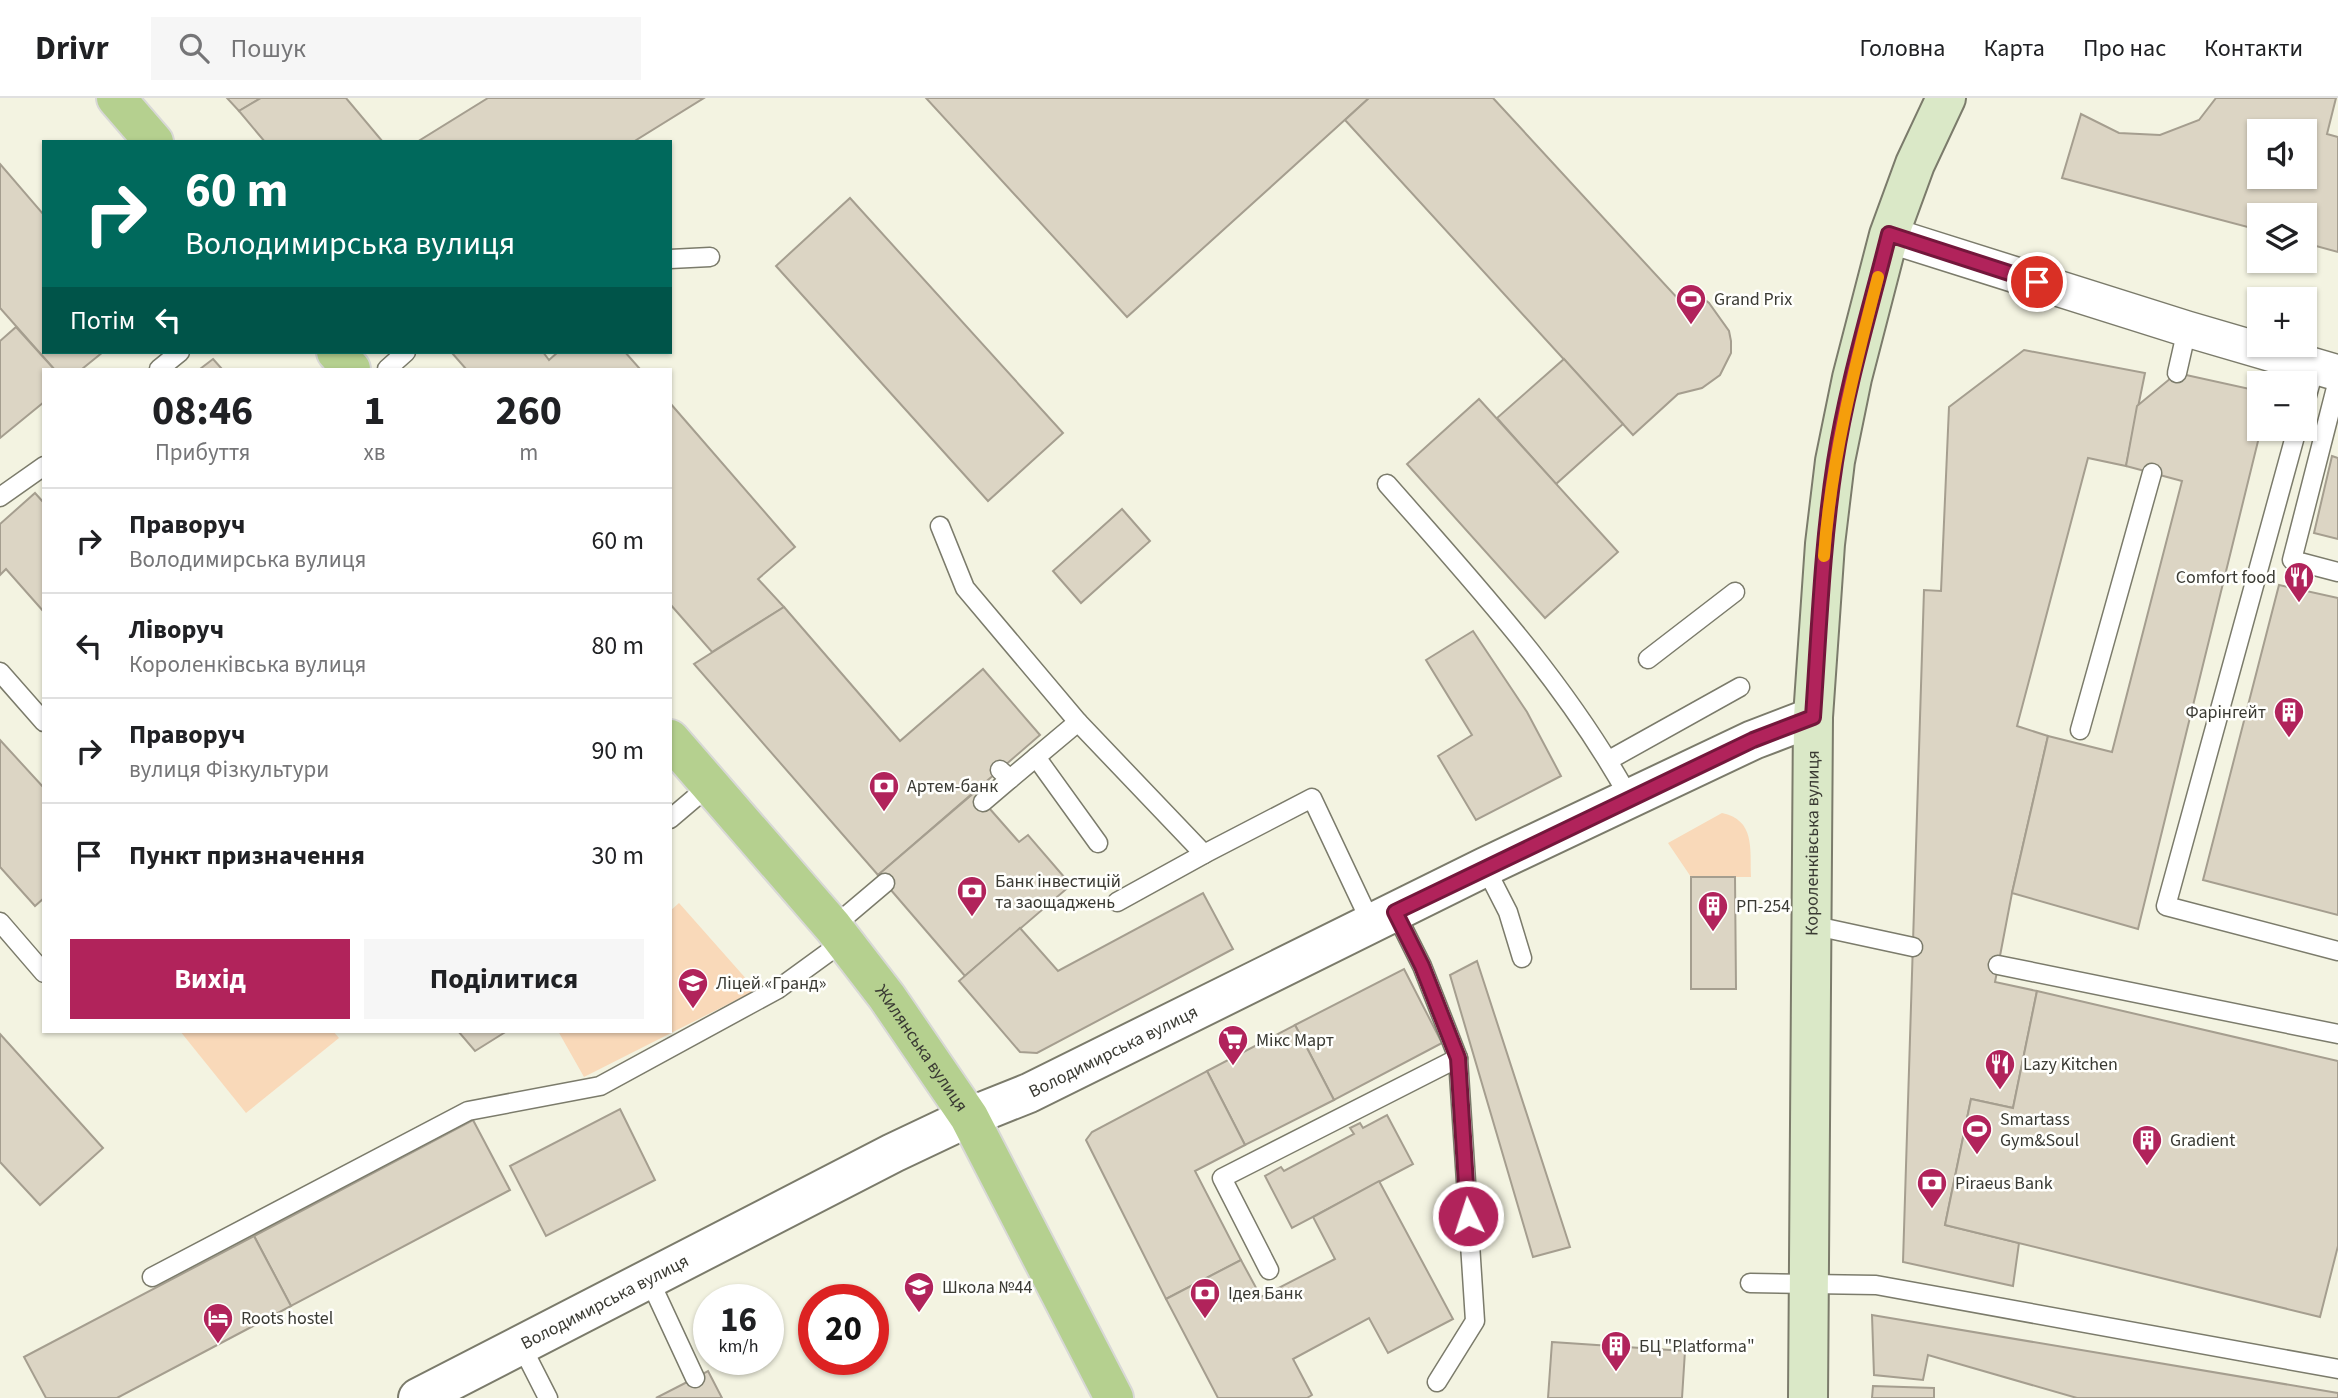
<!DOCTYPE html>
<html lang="uk">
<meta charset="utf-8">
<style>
:root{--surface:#fff;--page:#f6f6f6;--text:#202124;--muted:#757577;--line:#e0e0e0;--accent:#b1235b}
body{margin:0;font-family:"Source Sans 3",sans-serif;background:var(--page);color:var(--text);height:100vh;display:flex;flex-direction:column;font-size:26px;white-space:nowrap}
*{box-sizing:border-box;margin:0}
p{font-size:23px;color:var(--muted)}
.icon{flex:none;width:38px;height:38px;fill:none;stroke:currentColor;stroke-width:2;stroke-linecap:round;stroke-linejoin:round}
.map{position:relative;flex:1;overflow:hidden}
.side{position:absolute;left:42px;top:270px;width:630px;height:665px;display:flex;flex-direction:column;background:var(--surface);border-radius:0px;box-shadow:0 2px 5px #0004}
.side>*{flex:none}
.guide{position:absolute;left:42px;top:42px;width:630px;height:214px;border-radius:0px;box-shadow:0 2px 5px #0004;background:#00695c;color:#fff;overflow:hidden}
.controls{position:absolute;left:2247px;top:21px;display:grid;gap:14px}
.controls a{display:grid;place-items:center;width:70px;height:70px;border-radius:0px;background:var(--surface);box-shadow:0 2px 5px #0004;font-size:35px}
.speed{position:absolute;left:693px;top:1186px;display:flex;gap:14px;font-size:35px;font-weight:700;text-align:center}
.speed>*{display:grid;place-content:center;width:91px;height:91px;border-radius:50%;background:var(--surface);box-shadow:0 2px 5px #0004;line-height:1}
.speed small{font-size:18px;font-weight:400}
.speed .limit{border:10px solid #d22;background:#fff;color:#111}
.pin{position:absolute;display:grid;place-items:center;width:60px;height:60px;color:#fff;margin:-30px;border:4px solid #fff;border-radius:50%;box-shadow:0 2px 7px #0007}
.me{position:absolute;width:77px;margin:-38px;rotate:356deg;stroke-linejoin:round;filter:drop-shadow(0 0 5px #0008)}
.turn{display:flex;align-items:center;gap:24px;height:147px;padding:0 28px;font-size:32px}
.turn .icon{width:91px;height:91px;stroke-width:2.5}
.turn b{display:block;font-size:49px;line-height:60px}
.then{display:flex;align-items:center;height:66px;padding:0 28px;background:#0003;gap:14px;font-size:26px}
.eta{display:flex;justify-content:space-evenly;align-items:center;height:119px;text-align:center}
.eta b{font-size:42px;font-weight:700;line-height:49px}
.primary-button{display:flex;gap:14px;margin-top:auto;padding:14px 28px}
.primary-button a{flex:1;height:80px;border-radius:0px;background:var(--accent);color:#fff;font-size:28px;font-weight:700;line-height:80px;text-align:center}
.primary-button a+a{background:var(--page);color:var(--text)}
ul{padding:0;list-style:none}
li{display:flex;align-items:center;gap:21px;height:105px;padding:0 28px;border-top:2px solid var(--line)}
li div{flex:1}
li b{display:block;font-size:26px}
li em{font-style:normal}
header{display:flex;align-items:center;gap:42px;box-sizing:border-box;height:98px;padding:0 35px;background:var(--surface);border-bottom:2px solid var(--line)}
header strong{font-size:33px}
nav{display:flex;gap:38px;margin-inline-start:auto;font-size:24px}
.search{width:490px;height:63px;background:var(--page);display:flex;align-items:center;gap:18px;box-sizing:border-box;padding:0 24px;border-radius:0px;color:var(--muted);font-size:26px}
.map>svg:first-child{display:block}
.green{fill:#f9d9b9}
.building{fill:#dcd5c4;stroke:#a59e8f;stroke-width:2;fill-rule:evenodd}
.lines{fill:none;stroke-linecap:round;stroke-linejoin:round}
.service-casing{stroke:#7b7b6b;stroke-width:21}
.minor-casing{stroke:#7b7b6b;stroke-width:38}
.tertiary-casing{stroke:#7b7b6b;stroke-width:42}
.secondary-casing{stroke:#7b7b6b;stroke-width:42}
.primary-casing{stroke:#d8d8d6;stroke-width:42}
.service{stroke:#fff;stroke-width:18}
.minor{stroke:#fff;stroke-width:35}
.tertiary{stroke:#fff;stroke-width:38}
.secondary{stroke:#dae8c7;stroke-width:38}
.primary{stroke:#b5d08f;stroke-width:38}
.route-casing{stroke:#73173b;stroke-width:18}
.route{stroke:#b1235b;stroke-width:12}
.slow{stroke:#f59e0b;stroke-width:12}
.labels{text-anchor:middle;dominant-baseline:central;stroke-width:5;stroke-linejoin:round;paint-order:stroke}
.poi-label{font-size:18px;fill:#3a3a33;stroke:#fffffc;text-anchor:start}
.street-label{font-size:18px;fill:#3a3a33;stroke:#fffffc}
</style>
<header>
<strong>Drivr</strong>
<div class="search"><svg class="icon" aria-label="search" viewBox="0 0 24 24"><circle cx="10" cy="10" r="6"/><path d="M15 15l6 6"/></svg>Пошук</div>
<nav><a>Головна</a><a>Карта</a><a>Про нас</a><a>Контакти</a></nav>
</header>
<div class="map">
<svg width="2338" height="1300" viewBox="0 0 2338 1300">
<rect width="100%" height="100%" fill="#f3f3e1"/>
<g class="green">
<path d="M 1722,715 C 1755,722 1750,750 1751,779 L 1691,779 L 1668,745 Z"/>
<polygon points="679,805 756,892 584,979 558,933 670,933 670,813"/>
<polygon points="180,933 333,933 339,940 246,1015"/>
</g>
<g class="building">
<polygon points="227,0 261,0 239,13"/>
<polygon points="261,0 346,0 383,44 265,44 239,13"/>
<polygon points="488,0 704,0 633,44 417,44"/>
<polygon points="926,0 1369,0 1127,219"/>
<polygon points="1369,0 1493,0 1680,203 1695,194 1709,205 1729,233 1731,243 1731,255 1720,277 1702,290 1678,296 1633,337 1345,22"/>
<path d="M 2216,0 L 2336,0 L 2327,36 L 2338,39 L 2338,154 L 2305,145 L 2305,117 L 2259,117 L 2259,132 L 2062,80 L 2081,16 L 2119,35 L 2160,37 L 2199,22 ZM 2259,33 L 2305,33 L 2305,79 L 2259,79 Z"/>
<polygon points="0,66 44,117 44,254 103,254 82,271 54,271 0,210"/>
<polygon points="850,100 1063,335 988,403 776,168"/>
<polygon points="16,229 54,271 44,271 44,304 0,340 0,243"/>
<polygon points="2024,252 2145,275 2126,368 2088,360 2017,628 2048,638 2012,795 1995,884 2037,893 2013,1010 1971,1001 1945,1127 2019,1145 2013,1188 1903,1164 1924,492 1941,493 1949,309"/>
<polygon points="543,254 549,262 558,254 625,254 640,271 466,271 452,255"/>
<polygon points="213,261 222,271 200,271"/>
<polygon points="1564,261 1623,326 1556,386 1497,320"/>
<polygon points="2177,275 2259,293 2261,331 2138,831 2012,795 2048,638 2112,654 2182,383 2126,368 2137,308"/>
<polygon points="1479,301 1618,454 1545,520 1407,366"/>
<polygon points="670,305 795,449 758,481 784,509 712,554 670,506"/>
<polygon points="2332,358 2338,360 2338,441 2314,435"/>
<polygon points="35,395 44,405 44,514 6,471 0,477 0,426"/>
<polygon points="1122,411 1150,443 1081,505 1053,473"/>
<polygon points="2279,487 2338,500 2338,817 2203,782"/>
<polygon points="784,509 900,643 983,571 1040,637 878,777 694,566"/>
<polygon points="1473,533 1527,614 1561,678 1476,722 1438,658 1472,637 1426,562"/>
<polygon points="0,642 44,690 44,800 35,808 0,769"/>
<polygon points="975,694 1019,744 1028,737 1071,787 965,878 878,777"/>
<polygon points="1691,779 1735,779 1736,891 1691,891"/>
<polygon points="1203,795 1233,851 1037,955 1020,954 959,883 1020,830 1058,873"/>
<polygon points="1477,863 1570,1149 1533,1159 1450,877"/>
<polygon points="1404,871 1442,945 1334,1002 1295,927"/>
<polygon points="2037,893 2338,963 2338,1148 2320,1219 1945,1127 1971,1001 2013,1010"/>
<polygon points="1295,927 1334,1002 1245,1047 1207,973"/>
<polygon points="458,933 507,933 475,953"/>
<polygon points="0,936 103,1050 40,1107 0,1064"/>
<polygon points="1207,973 1245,1047 1195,1073 1241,1162 1166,1201 1086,1042 1092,1034"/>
<polygon points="620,1011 655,1082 546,1138 510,1068"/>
<polygon points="1387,1017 1413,1066 1292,1130 1265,1078 1281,1069 1284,1073 1354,1036 1350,1030 1360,1025 1363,1030"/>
<polygon points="473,1022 510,1092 291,1208 254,1138"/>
<polygon points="1379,1083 1453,1221 1388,1255 1369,1220 1293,1261 1312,1297 1307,1300 1218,1300 1166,1201 1241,1162 1261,1199 1335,1161 1313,1119"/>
<polygon points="254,1138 291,1208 117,1300 46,1300 24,1259"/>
<polygon points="1872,1217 2338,1295 2338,1300 2077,1300 1928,1257 1923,1282 1874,1277"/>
<polygon points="1552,1244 1685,1253 1682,1300 1548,1300"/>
<polygon points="708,1273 722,1300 656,1300 695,1280"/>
<polygon points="1873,1288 1934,1290 1934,1300 1872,1300"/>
</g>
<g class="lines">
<g class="service-casing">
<g id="service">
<polyline points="670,161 710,159"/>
<polyline points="159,271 180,254"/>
<polyline points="387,271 406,254"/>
<polyline points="2177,275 2187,231"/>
<polyline points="2338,282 2292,462 2338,474"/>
<polyline points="2305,305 2315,268"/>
<polyline points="2297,331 2166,808 2338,853"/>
<path d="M 1387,386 C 1474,485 1566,584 1630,701"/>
<polyline points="0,399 44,368"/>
<polyline points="940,428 965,490 1078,624"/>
<polyline points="1648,561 1735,494"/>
<polyline points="0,574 44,624"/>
<polyline points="2080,632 2152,375"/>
<polyline points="1036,659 1098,745"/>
<polyline points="1609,662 1740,589"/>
<polyline points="1000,672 1010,681 1078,624 1204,756 1312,700 1371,825"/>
<polyline points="983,704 1010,681"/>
<polyline points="670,721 710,687"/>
<polyline points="1485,769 1508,814 1522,860"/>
<polyline points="1117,804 1204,756"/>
<polyline points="0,824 44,875"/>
<polyline points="1811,827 1913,849"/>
<polyline points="833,829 885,785"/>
<polyline points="1998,867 2338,936"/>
<polyline points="1269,1172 1222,1080 1458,960 1422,868 1395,814"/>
<polyline points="152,1179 468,1013 600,988 778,891 844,843"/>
<polyline points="649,1181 695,1280"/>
<polyline points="1750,1185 1876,1187 2338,1271"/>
<polyline points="521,1247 548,1300"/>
<polyline points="1437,1284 1475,1223 1458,960"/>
</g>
</g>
<g class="minor-casing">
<polyline id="minor" points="1889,137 2187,231 2338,275"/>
</g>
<g class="tertiary-casing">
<g id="tertiary">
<path id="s1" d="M 418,1300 L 893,1055 L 969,1019 L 1029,995 L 1485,769 L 1753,642 L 1813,619"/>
</g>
</g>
<g class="secondary-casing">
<g id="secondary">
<path id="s2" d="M 1808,1300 L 1813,619 L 1825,446 L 1835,363 L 1852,280 L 1889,137 L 1915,66 L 1946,0"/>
</g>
</g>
<g class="primary-casing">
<g id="primary">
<polyline points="116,0 154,44"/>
<polyline points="336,254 351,271"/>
<path id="s3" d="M 670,641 L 833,829 L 887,899 L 969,1019 L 1114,1300"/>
</g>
</g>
<use href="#service" class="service"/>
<use href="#minor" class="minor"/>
<use href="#tertiary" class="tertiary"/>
<use href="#secondary" class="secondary"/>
<use href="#primary" class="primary"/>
</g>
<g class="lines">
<g class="route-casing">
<path id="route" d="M 1468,1118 L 1458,960 L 1422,868 L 1395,814 L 1753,642 L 1813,619 C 1819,534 1822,448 1835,364 C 1847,287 1870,212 1889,136 L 2037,184"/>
</g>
<use href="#route" class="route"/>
<path class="slow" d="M 1824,458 C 1831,363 1854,271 1878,179"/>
</g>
<defs>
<g id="stadium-pin" transform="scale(1.575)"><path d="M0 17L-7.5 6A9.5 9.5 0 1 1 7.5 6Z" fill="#b1235b" stroke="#fffffc"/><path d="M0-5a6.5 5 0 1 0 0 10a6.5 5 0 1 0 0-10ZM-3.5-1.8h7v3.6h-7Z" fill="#fff"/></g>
<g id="restaurant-pin" transform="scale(1.575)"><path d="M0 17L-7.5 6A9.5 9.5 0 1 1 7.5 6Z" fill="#b1235b" stroke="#fffffc"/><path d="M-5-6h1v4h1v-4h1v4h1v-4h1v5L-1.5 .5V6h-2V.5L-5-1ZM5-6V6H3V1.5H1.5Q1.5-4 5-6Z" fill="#fff"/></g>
<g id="building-pin" transform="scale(1.575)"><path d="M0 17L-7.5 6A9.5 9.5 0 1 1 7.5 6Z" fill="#b1235b" stroke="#fffffc"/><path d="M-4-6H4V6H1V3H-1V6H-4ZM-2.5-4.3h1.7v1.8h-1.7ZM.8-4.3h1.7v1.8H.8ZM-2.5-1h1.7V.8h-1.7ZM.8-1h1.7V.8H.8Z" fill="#fff"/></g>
<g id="bank-pin" transform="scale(1.575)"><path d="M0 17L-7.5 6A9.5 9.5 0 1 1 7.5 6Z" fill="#b1235b" stroke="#fffffc"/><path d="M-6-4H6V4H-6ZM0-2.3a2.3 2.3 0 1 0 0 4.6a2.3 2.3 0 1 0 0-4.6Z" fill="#fff"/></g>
<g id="school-pin" transform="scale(1.575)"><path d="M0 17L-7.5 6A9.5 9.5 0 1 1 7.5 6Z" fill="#b1235b" stroke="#fffffc"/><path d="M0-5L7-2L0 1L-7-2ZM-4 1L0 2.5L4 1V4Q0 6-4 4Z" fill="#fff"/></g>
<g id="supermarket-pin" transform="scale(1.575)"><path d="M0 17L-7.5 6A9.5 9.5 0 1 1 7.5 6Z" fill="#b1235b" stroke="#fffffc"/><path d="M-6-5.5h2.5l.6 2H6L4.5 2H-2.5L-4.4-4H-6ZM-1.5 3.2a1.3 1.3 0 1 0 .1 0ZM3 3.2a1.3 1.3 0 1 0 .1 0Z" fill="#fff"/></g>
<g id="hotel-pin" transform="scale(1.575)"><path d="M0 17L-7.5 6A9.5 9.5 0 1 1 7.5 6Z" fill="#b1235b" stroke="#fffffc"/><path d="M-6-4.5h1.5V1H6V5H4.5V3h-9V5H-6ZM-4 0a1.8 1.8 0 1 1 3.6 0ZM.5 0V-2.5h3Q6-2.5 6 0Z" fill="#fff"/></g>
</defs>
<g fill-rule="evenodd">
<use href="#stadium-pin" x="1691" y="201"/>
<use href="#restaurant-pin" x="2299" y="479"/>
<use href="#building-pin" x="2289" y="614"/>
<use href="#bank-pin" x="884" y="688"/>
<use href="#bank-pin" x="972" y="793"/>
<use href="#building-pin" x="1713" y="808"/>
<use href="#school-pin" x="693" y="885"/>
<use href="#supermarket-pin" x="1233" y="942"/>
<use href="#restaurant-pin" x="2000" y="966"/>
<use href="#stadium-pin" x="1977" y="1031"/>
<use href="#building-pin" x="2147" y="1042"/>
<use href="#bank-pin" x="1932" y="1085"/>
<use href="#school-pin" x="919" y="1189"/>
<use href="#bank-pin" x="1205" y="1195"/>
<use href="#hotel-pin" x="218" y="1220"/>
<use href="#building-pin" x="1616" y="1248"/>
</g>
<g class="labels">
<g class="poi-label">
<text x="1714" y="201">Grand Prix</text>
<text x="2276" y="479" text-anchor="end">Comfort food</text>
<text x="2266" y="614" text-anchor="end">Фарінгейт</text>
<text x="907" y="688">Артем-банк</text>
<text x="995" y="783">Банк інвестицій<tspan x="995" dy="21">та заощаджень</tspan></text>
<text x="1736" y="808">РП-254</text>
<text x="716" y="885">Ліцей «Гранд»</text>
<text x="1256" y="942">Мікс Март</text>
<text x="2023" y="966">Lazy Kitchen</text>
<text x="2000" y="1021">Smartass<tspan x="2000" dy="21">Gym&amp;Soul</tspan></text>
<text x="2170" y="1042">Gradient</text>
<text x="1955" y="1085">Piraeus Bank</text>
<text x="942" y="1189">Школа №44</text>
<text x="1228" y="1195">Ідея Банк</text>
<text x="241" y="1220">Roots hostel</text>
<text x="1639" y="1248">БЦ "Platforma"</text>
</g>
<g class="street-label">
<text stroke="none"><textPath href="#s2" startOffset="555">Короленківська вулиця</textPath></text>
<text stroke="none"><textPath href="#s3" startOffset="399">Жилянська вулиця</textPath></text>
<text stroke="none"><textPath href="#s1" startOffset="777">Володимирська вулиця</textPath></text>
<text stroke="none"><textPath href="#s1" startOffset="210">Володимирська вулиця</textPath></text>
</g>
</g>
</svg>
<div class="controls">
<a><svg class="icon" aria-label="sound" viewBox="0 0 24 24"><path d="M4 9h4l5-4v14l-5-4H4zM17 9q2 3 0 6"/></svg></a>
<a><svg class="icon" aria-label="layers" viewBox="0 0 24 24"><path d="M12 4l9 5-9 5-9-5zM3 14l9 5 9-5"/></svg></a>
<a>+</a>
<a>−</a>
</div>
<div class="speed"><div>16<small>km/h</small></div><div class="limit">20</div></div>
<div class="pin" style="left:2037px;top:184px;background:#d93025"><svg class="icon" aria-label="arrive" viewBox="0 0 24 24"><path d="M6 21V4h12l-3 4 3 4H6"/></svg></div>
<svg class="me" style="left:1468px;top:1118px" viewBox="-20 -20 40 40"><circle r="17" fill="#b1235b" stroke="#fff" stroke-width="3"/><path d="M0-11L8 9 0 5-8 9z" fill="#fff"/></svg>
<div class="guide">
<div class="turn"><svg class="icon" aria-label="right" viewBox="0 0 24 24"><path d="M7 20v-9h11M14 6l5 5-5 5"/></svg><div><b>60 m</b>Володимирська вулиця</div></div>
<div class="then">Потім<svg class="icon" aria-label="left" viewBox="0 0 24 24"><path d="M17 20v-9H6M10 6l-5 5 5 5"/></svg></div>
</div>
<section class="side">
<div class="eta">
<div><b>08:46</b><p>Прибуття</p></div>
<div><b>1</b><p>хв</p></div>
<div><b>260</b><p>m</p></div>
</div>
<ul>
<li><svg class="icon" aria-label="right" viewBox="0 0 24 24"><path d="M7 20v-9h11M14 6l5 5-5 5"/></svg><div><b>Праворуч</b><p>Володимирська вулиця</p></div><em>60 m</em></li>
<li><svg class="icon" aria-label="left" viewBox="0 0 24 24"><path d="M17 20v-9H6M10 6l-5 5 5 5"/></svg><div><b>Ліворуч</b><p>Короленківська вулиця</p></div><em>80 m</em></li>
<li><svg class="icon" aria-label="right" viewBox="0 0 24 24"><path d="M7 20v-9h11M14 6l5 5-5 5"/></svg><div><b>Праворуч</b><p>вулиця Фізкультури</p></div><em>90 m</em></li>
<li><svg class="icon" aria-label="arrive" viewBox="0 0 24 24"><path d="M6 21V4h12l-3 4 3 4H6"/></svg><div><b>Пункт призначення</b></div><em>30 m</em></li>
</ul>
<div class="primary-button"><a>Вихід</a><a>Поділитися</a></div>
</section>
</div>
